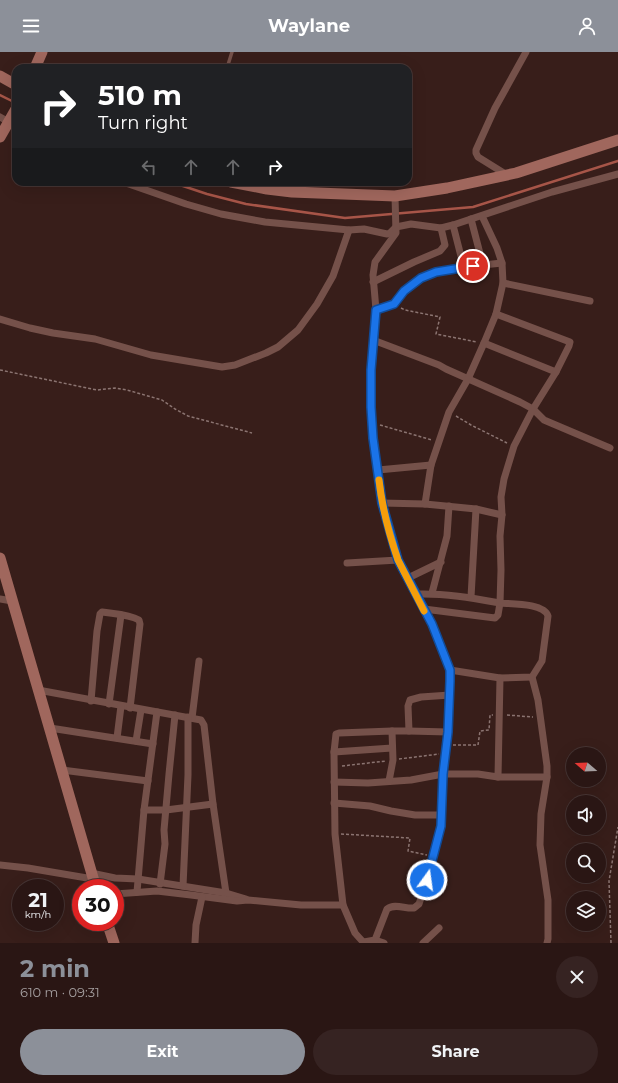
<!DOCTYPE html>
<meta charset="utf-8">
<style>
:root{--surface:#2a1614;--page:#362322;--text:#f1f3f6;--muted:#a59fa0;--line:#463534;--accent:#8c9099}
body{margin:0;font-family:Montserrat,sans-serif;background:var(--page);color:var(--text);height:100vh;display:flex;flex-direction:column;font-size:15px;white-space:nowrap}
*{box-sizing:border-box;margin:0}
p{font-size:13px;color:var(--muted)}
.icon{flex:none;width:22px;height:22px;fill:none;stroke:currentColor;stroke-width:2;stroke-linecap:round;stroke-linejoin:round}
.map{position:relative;height:891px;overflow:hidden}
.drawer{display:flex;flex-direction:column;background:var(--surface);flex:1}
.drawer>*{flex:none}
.top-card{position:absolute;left:12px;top:12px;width:400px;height:122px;border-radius:12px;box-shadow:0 4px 16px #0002,0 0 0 1px var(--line);background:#202124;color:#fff;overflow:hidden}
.needle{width:26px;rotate:289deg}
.controls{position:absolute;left:566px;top:695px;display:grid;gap:8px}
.controls a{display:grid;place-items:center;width:40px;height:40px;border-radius:50%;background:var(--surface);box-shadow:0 4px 16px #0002,0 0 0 1px var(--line);font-size:20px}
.speed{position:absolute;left:12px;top:827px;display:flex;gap:8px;font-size:20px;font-weight:700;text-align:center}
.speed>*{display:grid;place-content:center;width:52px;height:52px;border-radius:50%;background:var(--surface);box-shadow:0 4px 16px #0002,0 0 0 1px var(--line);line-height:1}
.speed small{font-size:10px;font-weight:400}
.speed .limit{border:6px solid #d22;background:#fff;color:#111}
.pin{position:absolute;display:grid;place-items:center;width:34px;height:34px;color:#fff;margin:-17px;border:2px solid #fff;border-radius:50%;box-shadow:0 1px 4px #0007}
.me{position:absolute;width:44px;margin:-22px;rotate:14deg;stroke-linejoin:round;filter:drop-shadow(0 0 3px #0008)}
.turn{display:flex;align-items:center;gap:14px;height:84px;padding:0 20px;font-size:18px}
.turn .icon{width:52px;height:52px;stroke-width:2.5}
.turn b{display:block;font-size:28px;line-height:34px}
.lanes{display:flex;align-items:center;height:38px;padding:0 20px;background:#0003;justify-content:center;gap:20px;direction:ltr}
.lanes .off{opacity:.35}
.round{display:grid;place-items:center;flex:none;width:42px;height:42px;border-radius:21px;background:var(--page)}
.headline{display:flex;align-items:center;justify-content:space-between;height:68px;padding:0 20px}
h1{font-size:24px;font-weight:700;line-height:30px;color:var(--accent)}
.action{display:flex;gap:8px;margin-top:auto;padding:8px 20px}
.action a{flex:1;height:46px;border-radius:24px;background:var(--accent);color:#fff;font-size:16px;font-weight:700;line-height:46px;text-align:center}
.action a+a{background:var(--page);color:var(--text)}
header{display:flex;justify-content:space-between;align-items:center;height:52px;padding:0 20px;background:var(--accent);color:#fff;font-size:18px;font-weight:700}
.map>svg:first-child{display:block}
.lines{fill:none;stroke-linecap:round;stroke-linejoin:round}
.stream{stroke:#a75548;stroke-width:2.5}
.path{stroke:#8b7471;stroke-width:1.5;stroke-dasharray:3 2;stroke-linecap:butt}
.lane{stroke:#75514a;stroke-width:3.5}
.street{stroke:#75514a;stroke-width:7}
.secondary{stroke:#a0675d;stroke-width:11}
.route-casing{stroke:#114b97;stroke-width:10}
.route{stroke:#1a73e8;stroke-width:7}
.slow{stroke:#f59e0b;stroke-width:7}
</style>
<header><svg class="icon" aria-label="menu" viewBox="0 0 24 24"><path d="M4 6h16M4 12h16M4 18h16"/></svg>Waylane<svg class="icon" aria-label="person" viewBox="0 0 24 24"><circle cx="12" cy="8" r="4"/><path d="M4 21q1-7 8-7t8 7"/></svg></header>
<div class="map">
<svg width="618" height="891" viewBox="0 0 618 891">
<rect width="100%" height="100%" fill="#381e1a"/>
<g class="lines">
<g class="stream">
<polyline points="0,43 16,51"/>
<polyline points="171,130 207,142 246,152 345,166 473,155 618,109"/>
</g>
<g class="path">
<polyline points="401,256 405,258 440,265 436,282 477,290"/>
<polyline points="0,318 97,338 115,336 127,338 162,348 175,357 188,364 252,381"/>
<polyline points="456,364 471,373 507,391"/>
<polyline points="380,373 432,388"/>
<polyline points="507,663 533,665"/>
<polyline points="453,693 478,693 480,679 489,678 490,663 493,663"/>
<polyline points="399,707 439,702"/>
<polyline points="342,714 386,709"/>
<polyline points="341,782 410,786 408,799 427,803"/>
<polyline points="611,891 609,829 618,775"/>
</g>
<polyline class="lane" points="227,16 232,0"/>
<g class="street">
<polyline points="0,65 16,74"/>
<polyline points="507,123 478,105 476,101 476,98 495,56 526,0"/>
<polyline points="123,130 186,152 221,162 265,170 349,178 364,177 387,182 390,181 396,175 411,172 441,176 453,173 552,140 618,122"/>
<polyline points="471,167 483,213"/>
<polyline points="453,173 464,216"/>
<polyline points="373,230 414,210 440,199 445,193 441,176"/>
<polyline points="503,231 590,249"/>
<polyline points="376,258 394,252 404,239 411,233 421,226 436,220 483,213 502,211"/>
<polyline points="0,267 30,276 53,281 95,287 151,303 222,315 235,313 266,301 278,295 298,278 317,252 333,224 349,178"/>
<polyline points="373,288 439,313 446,317 520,350 533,357 544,368 551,371 610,396"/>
<polyline points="484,291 556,320"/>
<polyline points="378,418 431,413"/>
<polyline points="382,451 425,452 431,413 449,360 468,327 484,291 496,262 503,231 502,211 497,196 482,164"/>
<polyline points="425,452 476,457 502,463"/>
<polyline points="347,511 398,508"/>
<polyline points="408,526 441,510"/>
<polyline points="432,541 447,484 449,454"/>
<path d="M 416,542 C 444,541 472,546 500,551 L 498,563 L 495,566 L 424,557"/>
<polyline points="471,545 476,457"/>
<polyline points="0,547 12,549"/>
<path d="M 450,618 L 500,626 L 532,625 L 542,609 L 548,564 C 544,551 512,552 500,551 L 501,518 L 500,484 L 502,463 L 501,445 L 504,427 L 514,394 L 533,357 L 556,320 L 569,294 L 570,290 L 496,262"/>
<polyline points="532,625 538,648 547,714 547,725 541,762 540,793 548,848 548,887 547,891"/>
<polyline points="38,638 201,668 204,673 213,752 226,841"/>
<path d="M 91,649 L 97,579 L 100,562 L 102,560 C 114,562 128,562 139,568 L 140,572 L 130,656"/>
<polyline points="109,652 121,563"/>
<polyline points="192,666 199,609"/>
<polyline points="50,676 153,692"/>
<polyline points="392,679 409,679 408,654 410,648 421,645 450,643"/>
<polyline points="409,679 448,680"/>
<polyline points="117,686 121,654"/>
<polyline points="136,689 141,658"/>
<polyline points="334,700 392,696"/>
<polyline points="62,718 148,729"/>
<polyline points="498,725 547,725"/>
<polyline points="334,730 368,731 411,728 443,722 478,722 498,725 500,626"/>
<polyline points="334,751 370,754 391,759 415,763 442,763"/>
<polyline points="144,758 166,758 213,752"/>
<polyline points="0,813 28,816 93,827"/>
<polyline points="91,821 115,826 138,827 226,841 246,847"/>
<polyline points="160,832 165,792 164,778 169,722 175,663"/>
<polyline points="183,834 188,723 188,665"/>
<polyline points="137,840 144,758 157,660"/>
<polyline points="115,842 157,839 191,843 237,849 248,848 301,853 343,853"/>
<polyline points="375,888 384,891"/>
<path d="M 364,890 L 375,888 L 387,857 C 395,851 405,857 414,856 L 419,852 L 423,840 L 441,774 L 443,722 L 448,680 L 450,629 L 450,618 L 431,572 L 398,508 L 393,491 L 382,451 L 373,386 L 371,318 L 376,258 L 373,223 L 375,210 L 396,181 L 395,144"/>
<polyline points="195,891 196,873 202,845"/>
<polyline points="364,891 355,881 343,853 335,782 334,700 336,682 339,681 392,679 393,708 389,729"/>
<polyline points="423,891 439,876"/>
</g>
<g class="secondary">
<polyline points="35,16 42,0"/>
<polyline points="0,24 16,33"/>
<polyline points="0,85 16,57"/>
<polyline points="231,130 267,137 292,140 395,144 447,136 516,121 618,88"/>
<polyline points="0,506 96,836"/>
<polyline points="107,870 114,891"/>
</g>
</g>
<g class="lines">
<g class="route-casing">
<polyline id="route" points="427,828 441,774 443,722 448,680 450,629 450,618 432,572 398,508 382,451 373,386 371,355 371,318 376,258 394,252 404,239 421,226 436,220 473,214"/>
</g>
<use href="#route" class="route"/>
<path class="slow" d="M 379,428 C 382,455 389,482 398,508 L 424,559"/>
</g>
</svg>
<div class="controls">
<a><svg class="needle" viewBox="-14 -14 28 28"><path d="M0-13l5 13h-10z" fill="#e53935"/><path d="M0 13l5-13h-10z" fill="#a59fa0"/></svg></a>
<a><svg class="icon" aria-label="sound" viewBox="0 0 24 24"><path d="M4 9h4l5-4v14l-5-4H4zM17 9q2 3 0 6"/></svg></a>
<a><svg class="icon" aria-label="search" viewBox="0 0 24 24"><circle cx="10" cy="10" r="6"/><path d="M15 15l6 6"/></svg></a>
<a><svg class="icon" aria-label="layers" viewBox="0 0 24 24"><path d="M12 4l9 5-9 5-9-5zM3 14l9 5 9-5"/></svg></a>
</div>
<div class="speed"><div>21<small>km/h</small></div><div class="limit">30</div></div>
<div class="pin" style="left:473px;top:214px;background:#d93025"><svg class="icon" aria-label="arrive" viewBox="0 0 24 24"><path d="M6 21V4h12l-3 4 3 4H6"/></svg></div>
<svg class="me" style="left:427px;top:828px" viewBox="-20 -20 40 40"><circle r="17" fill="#1a73e8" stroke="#fff" stroke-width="3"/><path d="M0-11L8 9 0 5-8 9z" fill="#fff"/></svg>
<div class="top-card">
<div class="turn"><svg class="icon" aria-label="right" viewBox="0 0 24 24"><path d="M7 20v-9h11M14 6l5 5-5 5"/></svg><div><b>510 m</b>Turn right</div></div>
<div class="lanes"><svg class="icon off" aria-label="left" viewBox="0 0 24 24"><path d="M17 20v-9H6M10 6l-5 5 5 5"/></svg><svg class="icon off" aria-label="ahead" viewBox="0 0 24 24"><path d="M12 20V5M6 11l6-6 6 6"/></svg><svg class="icon off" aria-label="ahead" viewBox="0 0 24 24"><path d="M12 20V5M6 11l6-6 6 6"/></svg><svg class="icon" aria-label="right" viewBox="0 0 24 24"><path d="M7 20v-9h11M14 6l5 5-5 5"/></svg></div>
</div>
</div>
<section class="drawer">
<div class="headline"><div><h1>2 min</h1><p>610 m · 09:31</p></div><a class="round"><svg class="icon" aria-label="close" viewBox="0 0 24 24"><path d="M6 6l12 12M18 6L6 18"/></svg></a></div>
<div class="action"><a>Exit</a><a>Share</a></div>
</section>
